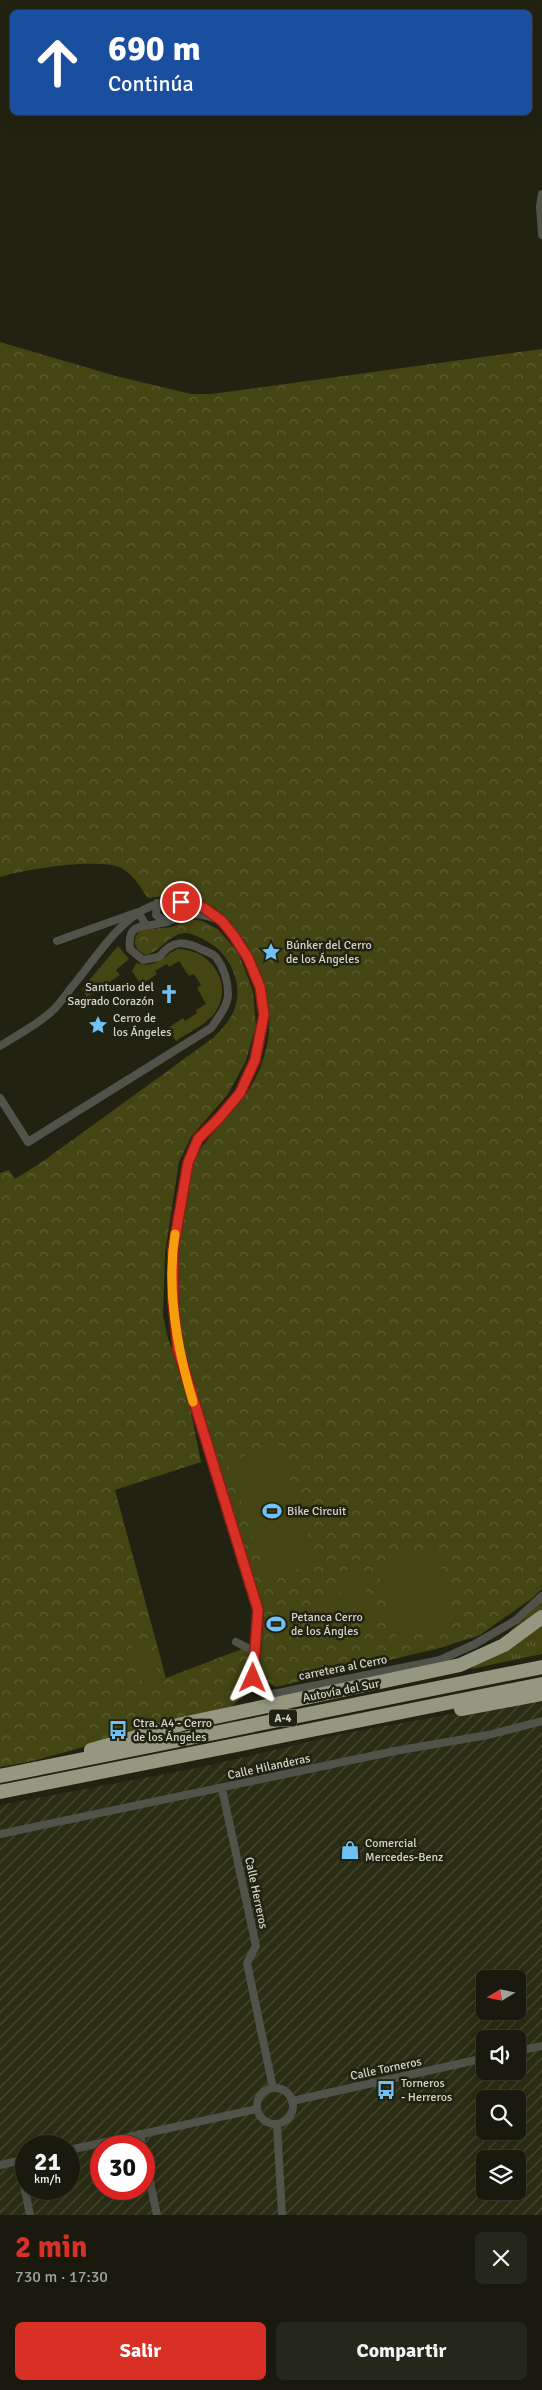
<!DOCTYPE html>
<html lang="es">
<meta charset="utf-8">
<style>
:root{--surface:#191a0d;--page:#26271b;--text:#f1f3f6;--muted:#9fa19d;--line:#37382e;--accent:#d93025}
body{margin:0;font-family:Signika,sans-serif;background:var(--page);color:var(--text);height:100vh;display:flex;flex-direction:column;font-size:19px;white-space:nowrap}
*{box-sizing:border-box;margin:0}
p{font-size:16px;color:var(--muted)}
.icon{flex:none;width:28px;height:28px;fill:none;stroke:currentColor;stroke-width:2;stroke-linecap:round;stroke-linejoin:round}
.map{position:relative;height:2215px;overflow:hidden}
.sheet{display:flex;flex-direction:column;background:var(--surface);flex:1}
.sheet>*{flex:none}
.guide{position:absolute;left:10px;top:10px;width:522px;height:105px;border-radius:8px;box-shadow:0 5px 20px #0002,0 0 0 1px var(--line);background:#1a4fa0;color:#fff;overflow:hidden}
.needle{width:32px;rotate:260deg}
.fabs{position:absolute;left:476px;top:1970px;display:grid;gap:10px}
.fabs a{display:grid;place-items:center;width:50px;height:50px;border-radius:8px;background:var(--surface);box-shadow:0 5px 20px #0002,0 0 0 1px var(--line);font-size:25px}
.speed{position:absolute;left:15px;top:2135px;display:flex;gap:10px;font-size:25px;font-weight:700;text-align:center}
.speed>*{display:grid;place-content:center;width:65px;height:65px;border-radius:50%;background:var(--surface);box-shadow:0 5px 20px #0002,0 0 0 1px var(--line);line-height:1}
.speed small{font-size:12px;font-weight:400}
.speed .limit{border:8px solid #d22;background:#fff;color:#111}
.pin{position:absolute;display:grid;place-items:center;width:42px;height:42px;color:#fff;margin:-21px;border:2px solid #fff;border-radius:50%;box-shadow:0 1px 5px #0007}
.me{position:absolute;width:55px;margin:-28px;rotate:1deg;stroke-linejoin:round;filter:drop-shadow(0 0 4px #0008)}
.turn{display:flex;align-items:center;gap:18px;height:105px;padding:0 15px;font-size:22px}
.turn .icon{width:65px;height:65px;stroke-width:2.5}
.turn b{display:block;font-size:35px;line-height:42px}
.round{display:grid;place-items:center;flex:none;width:52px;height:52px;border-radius:8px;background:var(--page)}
.summary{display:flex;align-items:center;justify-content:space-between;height:85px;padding:0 15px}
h1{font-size:30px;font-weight:700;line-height:38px;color:var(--accent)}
.primary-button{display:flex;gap:10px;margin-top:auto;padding:10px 15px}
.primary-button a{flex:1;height:58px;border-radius:8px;background:var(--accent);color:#fff;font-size:20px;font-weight:700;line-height:58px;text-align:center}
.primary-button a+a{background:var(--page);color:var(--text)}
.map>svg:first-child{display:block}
.industrial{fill:url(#industrial-furrows);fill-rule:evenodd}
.grass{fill:url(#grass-tufts)}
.park{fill:url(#park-crowns)}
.garden{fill:#434513}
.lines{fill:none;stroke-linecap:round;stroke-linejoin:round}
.street{stroke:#51524a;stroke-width:8}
.highway{stroke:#959781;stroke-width:14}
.route-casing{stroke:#8d1f18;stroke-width:12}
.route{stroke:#d93025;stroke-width:9}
.slow{stroke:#f59e0b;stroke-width:9}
.labels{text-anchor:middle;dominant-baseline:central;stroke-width:5;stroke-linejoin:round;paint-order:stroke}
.shield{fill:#212211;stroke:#9e9f92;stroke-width:1}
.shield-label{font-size:11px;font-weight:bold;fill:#d4d5ca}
.poi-label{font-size:12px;fill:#d4d5ca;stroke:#212211;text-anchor:start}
.street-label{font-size:12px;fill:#d4d5ca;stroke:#212211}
</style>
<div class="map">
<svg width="542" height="2215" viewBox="0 0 542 2215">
<defs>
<pattern id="industrial-furrows" width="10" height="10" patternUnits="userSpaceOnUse" patternTransform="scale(1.25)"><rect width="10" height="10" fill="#2a2c13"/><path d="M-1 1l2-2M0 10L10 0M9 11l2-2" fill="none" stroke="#484a34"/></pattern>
<pattern id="grass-tufts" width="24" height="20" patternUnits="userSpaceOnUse" patternTransform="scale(1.25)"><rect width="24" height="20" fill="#434513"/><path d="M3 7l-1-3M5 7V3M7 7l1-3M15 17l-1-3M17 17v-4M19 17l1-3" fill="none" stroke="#5d5f34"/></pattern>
<pattern id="park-crowns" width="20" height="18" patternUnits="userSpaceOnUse" patternTransform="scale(1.25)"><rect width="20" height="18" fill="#434513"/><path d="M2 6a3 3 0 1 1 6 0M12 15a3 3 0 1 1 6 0" fill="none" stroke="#5d5f34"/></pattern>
</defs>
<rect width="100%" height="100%" fill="#212211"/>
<path class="industrial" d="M 542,1701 L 542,2215 L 0,2215 L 0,1805 L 197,1768 L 347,1733 L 457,1713 ZM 485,1979 L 518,1979 L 518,2011 L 485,2011 ZM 485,2039 L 518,2039 L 518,2071 L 485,2071 ZM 485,2099 L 518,2099 L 518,2131 L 485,2131 ZM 26,2146 L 69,2146 L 69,2189 L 26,2189 ZM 101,2146 L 144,2146 L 144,2189 L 101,2189 ZM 485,2159 L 518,2159 L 518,2191 L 485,2191 Z"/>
<polygon class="grass" points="542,1601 542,1654 471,1669"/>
<g class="park">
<path d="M 0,342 L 116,376 L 191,394 L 211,394 L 542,349 L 542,1589 L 531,1599 L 480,1635 L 440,1648 L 276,1687 L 266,1682 L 260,1670 L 264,1610 L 181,1351 C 178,1318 173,1282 177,1249 C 180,1232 184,1214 188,1197 C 190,1185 191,1171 195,1160 C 206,1135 229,1118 244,1097 C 282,1043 275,983 238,932 C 214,898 187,892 148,898 C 140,887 131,870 116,866 C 91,859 25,869 0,877 Z"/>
<path d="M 189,919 L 202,921 L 218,929 L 239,954 L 253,991 L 256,1026 L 246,1061 L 228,1094 L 191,1137 L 179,1162 L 165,1254 L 163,1316 L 168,1339 L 184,1377 L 201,1462 L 115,1490 L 166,1678 L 242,1649 L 249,1650 L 244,1696 L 232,1706 L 33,1761 L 0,1767 L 0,1173 L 9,1170 L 15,1179 L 42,1162 L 213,1038 C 221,1030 230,1021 234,1010 C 244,986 231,956 210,943 C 203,939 193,933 185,933 C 168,935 161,951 146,955 C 134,949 131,941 140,930 L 172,927 Z"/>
</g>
<g class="garden">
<polygon points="118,946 129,959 116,970 120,975 87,997 82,989"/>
<path d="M 177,949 C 209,948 234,982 216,1011 C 207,1025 189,1032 176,1041 L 168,1028 L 183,1018 L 185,1021 L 197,1013 L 196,1010 L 206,1004 L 197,988 L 201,985 L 194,974 L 189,976 L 179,961 L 169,967 L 167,964 L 155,971 L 157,974 L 141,985 L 132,971 L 136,963 C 155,969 161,958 177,949 Z"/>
<polygon points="277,1441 316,1560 269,1583 228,1463"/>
<polygon points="435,1548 456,1622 397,1639 376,1564"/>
<polygon points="359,1566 374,1617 349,1623 335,1574"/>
<polygon points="334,1592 343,1626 322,1632 313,1599"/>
<polygon points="148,1638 160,1680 143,1685 131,1643"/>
</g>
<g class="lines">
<g class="street">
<polyline points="542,194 540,206 542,235"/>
<polyline points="157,903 156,915 166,922"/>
<path d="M 222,921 C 260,965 276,1015 250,1071 C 247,1079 244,1088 239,1095 C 233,1103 226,1111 219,1118 C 213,1125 202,1131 197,1139 C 187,1155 186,1176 182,1194 C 179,1212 174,1231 173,1250 C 170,1288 173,1330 183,1367 L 258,1611 L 253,1678 L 259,1690 L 268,1695 L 440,1660 L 475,1644 L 516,1620 L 542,1596"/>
<polyline points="57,941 138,912 146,925"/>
<path d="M 0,1046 C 17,1035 37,1025 51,1012 C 59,1005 65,996 71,988 C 114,936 147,869 222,921 C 210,917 195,911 184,915 C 176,917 170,922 162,923 C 143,928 127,921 130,949 L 143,960 L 159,957 C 173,939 185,941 203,950 C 208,952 213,954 216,957 C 224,968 228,981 228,994 C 228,1006 218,1018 211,1028 L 28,1142 L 0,1098"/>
<polyline points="236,1642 254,1651"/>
<polyline points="222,1789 256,1946 247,1963 273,2088"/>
<polyline points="0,1834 395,1751 488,1735 542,1721"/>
<polyline points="518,2051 542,2046"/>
<circle cx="275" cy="2106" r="18"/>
<polyline points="292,2101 485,2058"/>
<polyline points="277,2124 282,2215"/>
<polyline points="140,2134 142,2146"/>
<polyline points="69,2150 257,2109"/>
<polyline points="144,2153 157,2215"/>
<polyline points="19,2161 30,2215"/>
<polyline points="0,2165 26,2159"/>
</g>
<g class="highway">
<polyline points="461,1709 542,1694"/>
<polyline points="91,1750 182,1724 460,1665 504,1645 542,1617"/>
<polyline points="0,1776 542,1667"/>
<polyline points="0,1792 542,1684"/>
</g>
</g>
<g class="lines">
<g class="route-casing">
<polyline id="route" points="181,902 204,908 222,921 234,936 248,958 260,987 264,1015 255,1060 240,1093 219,1118 198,1139 188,1163 173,1250 173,1300 178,1349 258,1610 253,1678"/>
</g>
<use href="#route" class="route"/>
<path class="slow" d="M 175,1234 C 166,1290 177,1348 193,1402"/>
</g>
<defs>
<g id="sight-bare" transform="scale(1.5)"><path d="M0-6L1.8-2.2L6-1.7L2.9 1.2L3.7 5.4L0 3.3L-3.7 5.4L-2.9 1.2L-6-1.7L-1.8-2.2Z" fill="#70c1f4" stroke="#212211" stroke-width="2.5" paint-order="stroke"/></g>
<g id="church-bare" transform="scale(1.5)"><path d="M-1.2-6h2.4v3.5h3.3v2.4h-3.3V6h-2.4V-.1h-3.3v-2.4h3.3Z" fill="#70c1f4" stroke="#212211" stroke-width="2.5" paint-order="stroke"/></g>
<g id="stadium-bare" transform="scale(1.5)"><path d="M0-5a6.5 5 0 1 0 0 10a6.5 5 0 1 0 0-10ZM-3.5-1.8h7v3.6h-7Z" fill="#70c1f4" stroke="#212211" stroke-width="2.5" paint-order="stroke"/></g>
<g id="bus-bare" transform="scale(1.5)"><path d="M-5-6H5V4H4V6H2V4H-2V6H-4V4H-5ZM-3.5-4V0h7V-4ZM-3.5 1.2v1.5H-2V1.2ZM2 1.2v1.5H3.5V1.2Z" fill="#70c1f4" stroke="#212211" stroke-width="2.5" paint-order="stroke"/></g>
<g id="shop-bare" transform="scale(1.5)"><path d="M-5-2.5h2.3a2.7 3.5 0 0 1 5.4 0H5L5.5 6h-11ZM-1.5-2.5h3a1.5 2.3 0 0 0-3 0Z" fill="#70c1f4" stroke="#212211" stroke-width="2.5" paint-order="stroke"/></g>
</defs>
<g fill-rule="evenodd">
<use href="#sight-bare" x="271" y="952"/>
<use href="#church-bare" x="169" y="994"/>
<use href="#sight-bare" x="98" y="1025"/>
<use href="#stadium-bare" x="272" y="1511"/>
<use href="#stadium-bare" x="276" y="1624"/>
<use href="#bus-bare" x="118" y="1730"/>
<use href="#shop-bare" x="350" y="1850"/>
<use href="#bus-bare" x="386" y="2090"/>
</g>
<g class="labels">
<rect class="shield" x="269" y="1709.5" width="28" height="17" rx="4"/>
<g class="shield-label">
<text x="283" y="1718">A-4</text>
</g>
<g class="poi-label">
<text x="286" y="945">Búnker del Cerro<tspan x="286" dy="14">de los Ángeles</tspan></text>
<text x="154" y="987" text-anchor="end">Santuario del<tspan x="154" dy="14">Sagrado Corazón</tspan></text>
<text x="113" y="1018">Cerro de<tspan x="113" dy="14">los Ángeles</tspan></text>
<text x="287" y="1511">Bike Circuit</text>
<text x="291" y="1617">Petanca Cerro<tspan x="291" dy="14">de los Ángles</tspan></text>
<text x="133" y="1723">Ctra. A4 - Cerro<tspan x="133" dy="14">de los Ángeles</tspan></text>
<text x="365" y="1843">Comercial<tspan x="365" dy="14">Mercedes-Benz</tspan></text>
<text x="401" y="2083">Torneros<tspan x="401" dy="14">- Herreros</tspan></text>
</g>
<g class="street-label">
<text transform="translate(343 1668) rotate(-11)">carretera al Cerro</text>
<text transform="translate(341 1691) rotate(-11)">Autovía del Sur</text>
<text transform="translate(269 1767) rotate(-12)">Calle Hilanderas</text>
<text transform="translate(256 1893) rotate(78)">Calle Herreros</text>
<text transform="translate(386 2069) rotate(-12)">Calle Torneros</text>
</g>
</g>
</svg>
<div class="fabs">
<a><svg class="needle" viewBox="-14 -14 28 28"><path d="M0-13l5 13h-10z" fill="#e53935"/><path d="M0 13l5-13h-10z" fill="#9fa19d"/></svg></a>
<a><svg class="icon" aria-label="sound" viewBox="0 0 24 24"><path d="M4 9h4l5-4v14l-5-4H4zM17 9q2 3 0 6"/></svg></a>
<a><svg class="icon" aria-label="search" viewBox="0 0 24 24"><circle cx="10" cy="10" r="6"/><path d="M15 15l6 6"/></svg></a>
<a><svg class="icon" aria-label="layers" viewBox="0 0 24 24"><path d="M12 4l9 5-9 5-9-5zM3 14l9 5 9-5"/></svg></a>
</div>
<div class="speed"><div>21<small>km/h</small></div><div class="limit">30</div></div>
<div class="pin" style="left:181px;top:902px;background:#d93025"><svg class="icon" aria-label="arrive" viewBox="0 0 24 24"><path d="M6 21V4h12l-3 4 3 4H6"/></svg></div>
<svg class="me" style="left:253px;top:1678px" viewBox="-20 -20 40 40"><path d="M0-17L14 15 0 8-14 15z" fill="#d93025" stroke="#fff" stroke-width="4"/></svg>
<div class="guide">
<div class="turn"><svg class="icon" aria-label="ahead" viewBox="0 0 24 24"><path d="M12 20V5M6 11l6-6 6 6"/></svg><div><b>690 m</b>Continúa</div></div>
</div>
</div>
<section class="sheet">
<div class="summary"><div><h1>2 min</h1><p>730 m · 17:30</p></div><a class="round"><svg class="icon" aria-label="close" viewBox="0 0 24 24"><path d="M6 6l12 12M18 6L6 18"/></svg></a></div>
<div class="primary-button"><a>Salir</a><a>Compartir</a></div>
</section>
